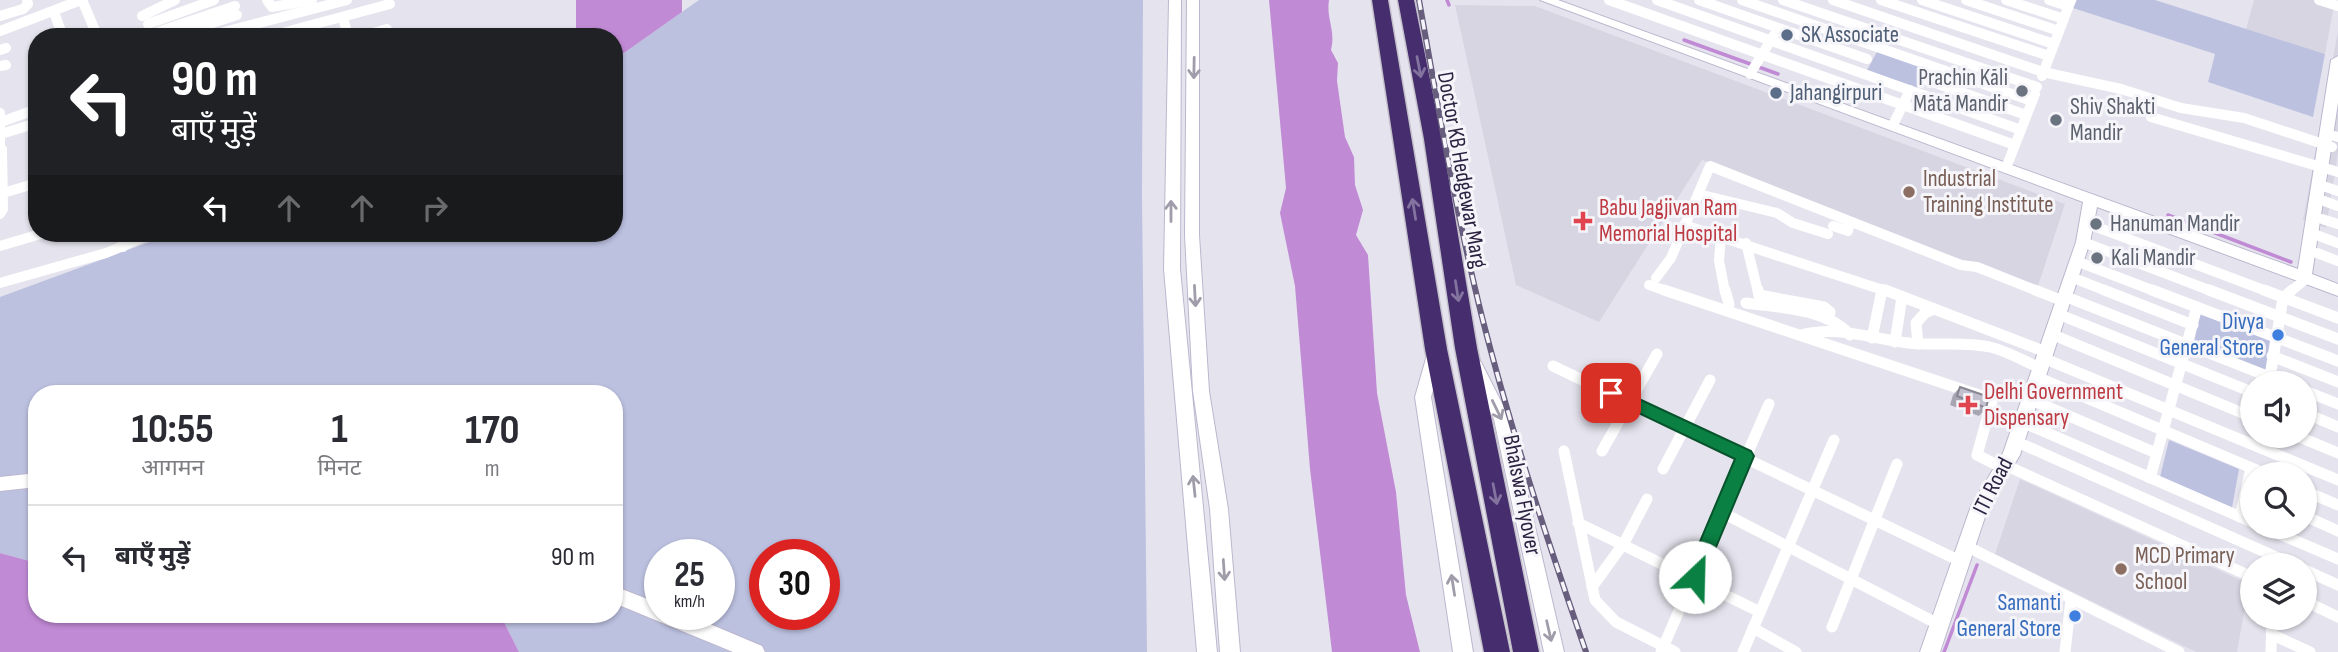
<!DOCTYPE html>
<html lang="hi">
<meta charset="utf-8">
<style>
:root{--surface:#fff;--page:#f2f2f3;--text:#2b2b33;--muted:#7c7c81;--line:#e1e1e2}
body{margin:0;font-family:"Sofia Sans Condensed","Noto Sans Devanagari",sans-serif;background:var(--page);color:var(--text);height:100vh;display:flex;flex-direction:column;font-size:26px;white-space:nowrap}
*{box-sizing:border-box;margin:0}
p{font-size:23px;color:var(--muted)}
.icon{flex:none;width:38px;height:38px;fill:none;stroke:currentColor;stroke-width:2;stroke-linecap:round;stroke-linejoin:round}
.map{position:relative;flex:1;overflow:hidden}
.details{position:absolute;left:28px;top:385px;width:595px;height:238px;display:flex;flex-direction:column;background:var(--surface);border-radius:28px;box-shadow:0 2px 5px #0004}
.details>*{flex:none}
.top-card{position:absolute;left:28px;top:28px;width:595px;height:214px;border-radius:28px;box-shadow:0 2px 5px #0004;background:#202124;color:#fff;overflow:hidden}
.tools{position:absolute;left:2240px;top:371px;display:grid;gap:14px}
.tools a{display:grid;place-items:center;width:77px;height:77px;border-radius:50%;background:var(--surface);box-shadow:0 2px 5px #0004;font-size:35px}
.speed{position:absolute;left:644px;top:539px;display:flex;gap:14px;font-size:35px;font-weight:700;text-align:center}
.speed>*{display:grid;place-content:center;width:91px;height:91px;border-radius:50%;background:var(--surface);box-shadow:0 2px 5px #0004;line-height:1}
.speed small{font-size:18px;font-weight:400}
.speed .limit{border:10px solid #d22;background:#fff;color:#111}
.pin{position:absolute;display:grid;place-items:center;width:60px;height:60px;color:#fff;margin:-30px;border-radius:14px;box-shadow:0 4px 10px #0006}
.me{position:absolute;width:77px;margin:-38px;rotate:24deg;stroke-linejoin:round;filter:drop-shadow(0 0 5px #0008)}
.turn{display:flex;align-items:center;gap:24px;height:147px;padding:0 28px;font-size:32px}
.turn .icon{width:91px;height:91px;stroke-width:2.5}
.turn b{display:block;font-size:49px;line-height:60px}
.lanes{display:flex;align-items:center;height:66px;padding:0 28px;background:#0003;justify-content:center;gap:35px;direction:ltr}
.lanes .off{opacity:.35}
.eta{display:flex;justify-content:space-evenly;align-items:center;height:119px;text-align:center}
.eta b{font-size:42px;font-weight:700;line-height:49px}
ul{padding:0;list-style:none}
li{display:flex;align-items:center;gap:21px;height:105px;padding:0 28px;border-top:2px solid var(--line)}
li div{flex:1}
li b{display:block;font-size:26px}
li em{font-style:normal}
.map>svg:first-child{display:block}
.built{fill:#d7d5e2}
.green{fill:#bcc1e0;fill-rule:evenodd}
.water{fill:#c18ad5}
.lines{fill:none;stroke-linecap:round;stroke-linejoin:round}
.stream{stroke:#c18ad5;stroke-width:3.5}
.secondary-casing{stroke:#bcb7ce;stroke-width:2}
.highway-casing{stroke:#c4c1ca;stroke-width:3}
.street-far1{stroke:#fff;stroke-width:10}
.street{stroke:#fff;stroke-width:11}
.secondary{fill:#fff;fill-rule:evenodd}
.highway{fill:#452d6e;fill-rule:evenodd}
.rail-casing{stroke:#675d7c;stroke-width:6}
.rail{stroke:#f5f5fa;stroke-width:3.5;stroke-dasharray:10;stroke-linecap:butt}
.wall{fill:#a7a5b2}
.building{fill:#c2c0cf;stroke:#888691;stroke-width:2}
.oneway{stroke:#83739f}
.oneway2{stroke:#a09caa}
.route{fill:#0b8043;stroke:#07532c;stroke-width:2}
.service-dot{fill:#5c6f8a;stroke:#f5f5fa;stroke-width:2.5}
.worship-dot{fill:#6b7280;stroke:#f5f5fa;stroke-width:2.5}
.education-dot{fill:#8d6e63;stroke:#f5f5fa;stroke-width:2.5}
.health-dot{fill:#e0444e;stroke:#f5f5fa;stroke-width:2.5}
.shop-dot{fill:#3f7fe0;stroke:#f5f5fa;stroke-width:2.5}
.labels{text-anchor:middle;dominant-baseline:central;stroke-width:6;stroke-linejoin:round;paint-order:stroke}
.service-label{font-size:23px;fill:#4e5e75;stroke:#f5f5fa;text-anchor:start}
.worship-label{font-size:23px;fill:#5b616d;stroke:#f5f5fa;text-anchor:start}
.street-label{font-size:23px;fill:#2c2241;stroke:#f5f5fa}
.education-label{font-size:23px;fill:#785e54;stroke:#f5f5fa;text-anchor:start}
.health-label{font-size:23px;fill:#be3a42;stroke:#f5f5fa;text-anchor:start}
.shop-label{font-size:23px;fill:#366cbe;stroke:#f5f5fa;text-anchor:end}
</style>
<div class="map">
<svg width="2338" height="652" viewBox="0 0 2338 652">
<rect width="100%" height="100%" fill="#e5e4ee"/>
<g class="built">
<polygon points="2254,0 2316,0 2334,5 2325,54 2246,29"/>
<polygon points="1455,5 1535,6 2065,204 2037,289 1702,160 1599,322 1516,285"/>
<polygon points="2338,31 2338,153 2326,228 2303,220"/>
<polygon points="2020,479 2249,584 2237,652 2196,652 1995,554"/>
</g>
<g class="green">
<path d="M 699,0 L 1143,0 L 1142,194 L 1147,652 L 519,652 L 500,614 L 614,614 L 614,394 L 37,394 L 37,563 L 0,553 L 0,297 L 174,233 L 614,233 L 614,60 ZM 660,555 L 719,555 L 719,614 L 660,614 ZM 765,555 L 824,555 L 824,614 L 765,614 Z"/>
<polygon points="2077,0 2155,0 2325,54 2313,117 2208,82 2215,54 2073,8"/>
<polygon points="1878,50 1927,67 1916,90 1866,72"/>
<polygon points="2200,312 2270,339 2265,372 2194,344"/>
<polygon points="2169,440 2239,469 2232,508 2160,477"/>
</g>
<g class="water">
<polygon points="576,0 682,0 682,12 614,60 614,37 576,37"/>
<path d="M 1269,0 L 1329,0 C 1326,20 1336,29 1331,50 L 1338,63 L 1337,81 L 1345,137 L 1354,157 L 1355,185 L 1363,210 L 1356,235 L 1368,255 L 1377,393 L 1396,492 L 1406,595 L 1420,652 L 1332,652 L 1310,469 L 1295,286 L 1280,213 L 1286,188 Z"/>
<polygon points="0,553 37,563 37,614 500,614 519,652 0,652"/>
</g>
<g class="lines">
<g class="stream">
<polyline points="1447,0 1449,5"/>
<polyline points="1684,40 1778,74"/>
<polyline points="2168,215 2291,262"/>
<polyline points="1944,652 1977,565"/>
</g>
<g class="secondary-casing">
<g id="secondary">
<polygon points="1169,0 1181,0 1180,269 1217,652 1197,652 1164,269"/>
<polygon points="1187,0 1199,0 1199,235 1209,391 1228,509 1240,652 1220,652 1210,509 1193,391 1185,235"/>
<polygon points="1540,0 1558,0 2298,269 2331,60 2338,56 2338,103 2312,274 2338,284 2338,296 2097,207 2090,242 2020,455 1988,508 1940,652 1920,652 1971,506 2003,453 2076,242 2083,202"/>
<polygon points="1435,349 1441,351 1443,355 1431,397 1473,652 1453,652 1415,397 1427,355 1429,351"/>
<polygon points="1475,360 1481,362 1510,419 1564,652 1544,652 1494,419 1467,366 1469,362"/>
<polygon points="37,473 37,487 0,491 0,477"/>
<polygon points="614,586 660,604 660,614 686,614 762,646 765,652 733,652 614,603"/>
</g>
</g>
<g class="highway-casing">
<g id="highway">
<polygon points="1372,0 1388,0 1447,349 1510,652 1484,652 1425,349"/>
<polygon points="1398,0 1414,0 1442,139 1477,348 1539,652 1513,652 1455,348 1424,139"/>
</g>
</g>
<g class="street-far1">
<polyline points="82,0 97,35"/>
<polyline points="267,0 272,7 312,0"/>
<polyline points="1609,0 2015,145"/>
<polyline points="1657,0 2021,130"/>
<polyline points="1699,0 1867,59"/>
<polyline points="1742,0 2032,101"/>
<polyline points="1783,0 2037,87"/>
<polyline points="1833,0 2043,72 2121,89 2181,108 2244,118 2332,147"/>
<polyline points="1881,0 2049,56"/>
<polyline points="1922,0 2054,44"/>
<polyline points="1966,0 2059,31"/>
<polyline points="2006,0 2064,19"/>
<polyline points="2049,0 2068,6"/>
<polyline points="2319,0 2338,6"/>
<polyline points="54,12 63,37"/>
<polyline points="0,16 23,9 28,4 27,0"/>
<polyline points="142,16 175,0"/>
<polyline points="343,17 348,37"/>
<polyline points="148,24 214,0"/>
<polyline points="0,31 81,0"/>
<polyline points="152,34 235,6"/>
<polyline points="170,37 237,15"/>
<polyline points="205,37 347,0"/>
<polyline points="267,37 390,4"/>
<polyline points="359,37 387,29"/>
<polyline points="0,50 6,48"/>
<polyline points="0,66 6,65"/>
<polyline points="1750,74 1774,35"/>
<polyline points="2042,76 2071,0"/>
<polyline points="1927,80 2026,115"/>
<polyline points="0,113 0,149"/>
<polyline points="2151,117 2338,172"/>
<polyline points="1,122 37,109"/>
<polyline points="1893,125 1910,90"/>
<polyline points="1,134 37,123"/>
<polyline points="2334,136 2338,137"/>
<polyline points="2006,168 2035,94"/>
<polyline points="2326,187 2338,191"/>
<polyline points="3,193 37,183"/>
<polyline points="1698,194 1777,213 1793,223 1828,234"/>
<polyline points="2324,201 2338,206"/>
<polyline points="0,214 3,209 2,149"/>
<polyline points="2322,219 2338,224"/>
<polyline points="2086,223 2269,292"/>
<polyline points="1684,225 1889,292"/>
<polyline points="1833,226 1848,231 1850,222"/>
<polyline points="121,233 123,247"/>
<polyline points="2311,233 2338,243"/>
<polyline points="1721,236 1719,261 1725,292"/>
<polyline points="2083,242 2214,292"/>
<polyline points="1746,243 1758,292"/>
<polyline points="0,246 44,233"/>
<polyline points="2317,253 2338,261"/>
<polyline points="2076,261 2157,292"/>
<polyline points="2071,277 2109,292"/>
<polyline points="1656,278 1671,258 1710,166 1961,265 1977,267 2040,292"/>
<polyline points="0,283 106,253 153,233"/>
<polyline points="1649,285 1670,292"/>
<polyline points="1881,292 1882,289"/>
<polyline points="2290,292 2307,278"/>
</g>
<g class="street">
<polyline points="1664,290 1988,398 1992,401 1977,455 2003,468"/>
<polyline points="1725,290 1729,304"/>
<polyline points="1758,290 1760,299"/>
<polyline points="1885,290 2046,352"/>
<polyline points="2035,290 2063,301"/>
<polyline points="2104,290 2193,325"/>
<polyline points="2152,290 2338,361"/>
<polyline points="2209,290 2338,339"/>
<polyline points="2264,290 2338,318"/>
<polyline points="1759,295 1824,307 1830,312 1828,319"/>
<polyline points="2064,296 2285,383"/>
<path d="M 1746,303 C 1780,308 1826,308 1850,335"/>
<polyline points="2058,314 2252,392"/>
<polyline points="2051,334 2252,417"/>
<path d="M 1801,335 C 1838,325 1872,339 1908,343 C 1935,346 1963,341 1990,347 C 2007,351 2024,361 2040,368"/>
<polyline points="1872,338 1882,290"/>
<polyline points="1895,342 1902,297"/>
<polyline points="1918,344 1916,323 1925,313 1934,309"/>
<polyline points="2272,356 2338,382"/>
<polyline points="2043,358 2338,480"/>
<polyline points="1553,366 1960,561"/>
<polyline points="2037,377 2266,474"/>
<polyline points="2270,377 2283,298 2292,290"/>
<polyline points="2305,391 2338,404"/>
<polyline points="2029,399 2156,453"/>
<polyline points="2305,413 2338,427"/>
<polyline points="2022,422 2252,522"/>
<polyline points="2297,436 2338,453"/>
<polyline points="2015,441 2294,565"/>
<polyline points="1564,451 1595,600 1616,622 1675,652"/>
<polyline points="1602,451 1657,354"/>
<polyline points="2005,465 2252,577"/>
<polyline points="1663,469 1710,380"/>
<polyline points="2150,478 2197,307"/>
<polyline points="2305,491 2338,505"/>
<polyline points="1723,513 1938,624"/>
<polyline points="2305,516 2338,531"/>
<polyline points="2240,517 2251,468"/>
<polyline points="1578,523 1760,612"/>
<polyline points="2263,527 2338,559"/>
<polyline points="1966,546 2179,652"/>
<polyline points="2305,570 2338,585"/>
<polyline points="1592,587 1624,543 1647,499"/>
<polyline points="2305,601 2338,617"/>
<polyline points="1832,627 1897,464"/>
<polyline points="1753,628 1796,652"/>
<polyline points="2273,635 2310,652"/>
<polyline points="1661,652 1769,404"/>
<polyline points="1743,652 1834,440"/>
<polyline points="2065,652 2071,600"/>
<polyline points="2271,652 2272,618"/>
</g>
<use href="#secondary" class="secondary"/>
<use href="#highway" class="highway"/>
<g class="rail-casing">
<path id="rail" d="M 1419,0 C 1438,106 1456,213 1482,317 C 1511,431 1548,542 1586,652"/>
</g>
<use href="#rail" class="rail"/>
</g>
<polygon class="wall" points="1960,387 1986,408 1979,416 1950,405 1953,395"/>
<polygon class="building" points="1960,387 1989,397 1986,408 1957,396"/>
<defs><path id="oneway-shaft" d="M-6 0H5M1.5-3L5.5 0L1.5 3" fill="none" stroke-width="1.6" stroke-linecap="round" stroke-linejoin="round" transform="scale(1.75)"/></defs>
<g class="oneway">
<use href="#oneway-shaft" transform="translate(1419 67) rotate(79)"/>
<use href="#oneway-shaft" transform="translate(1414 209) rotate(-99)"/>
<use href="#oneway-shaft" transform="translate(1457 291) rotate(81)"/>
<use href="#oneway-shaft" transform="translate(1495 494) rotate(79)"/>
</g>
<g class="oneway2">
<use href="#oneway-shaft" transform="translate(1194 68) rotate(91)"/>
<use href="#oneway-shaft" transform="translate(1171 211) rotate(-90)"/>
<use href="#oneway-shaft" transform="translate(1195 296) rotate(87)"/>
<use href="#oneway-shaft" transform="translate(1497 410) rotate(64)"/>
<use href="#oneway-shaft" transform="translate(1194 486) rotate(-96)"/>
<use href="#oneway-shaft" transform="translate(1224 570) rotate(86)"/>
<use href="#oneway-shaft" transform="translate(1453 585) rotate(-99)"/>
<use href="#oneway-shaft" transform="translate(1549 631) rotate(77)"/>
</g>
<polygon class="route" points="1611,386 1751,451 1754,456 1701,583 1695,586 1688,583 1685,577 1735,459 1605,397 1602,393 1605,388"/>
<g class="service-dot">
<circle cx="1787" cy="35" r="7"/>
<circle cx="1776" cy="93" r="7"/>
</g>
<g class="worship-dot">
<circle cx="2022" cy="91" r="7"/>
<circle cx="2056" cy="120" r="7"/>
<circle cx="2096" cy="224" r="7"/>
<circle cx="2097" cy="258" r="7"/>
</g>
<g class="education-dot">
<circle cx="1909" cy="192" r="7"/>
<circle cx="2121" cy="569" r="7"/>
</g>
<g class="health-dot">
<path d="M1579.5 210.5h7v7h7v7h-7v7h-7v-7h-7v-7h7z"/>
<path d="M1964.5 394.5h7v7h7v7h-7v7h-7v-7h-7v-7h7z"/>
</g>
<g class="shop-dot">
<circle cx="2278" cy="335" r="7"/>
<circle cx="2075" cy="616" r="7"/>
</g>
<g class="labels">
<g class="service-label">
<text x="1801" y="35">SK Associate</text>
<text x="1790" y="93">Jahangirpuri</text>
</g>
<g class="worship-label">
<text x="2008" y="78" text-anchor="end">Prachin Kāli<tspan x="2008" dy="26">Mātā Mandir</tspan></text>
<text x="2070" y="107">Shiv Shakti<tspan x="2070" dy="26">Mandir</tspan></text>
<text x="2110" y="224">Hanuman Mandir</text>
<text x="2111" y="258">Kali Mandir</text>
</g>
<g class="street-label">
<text transform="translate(1462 170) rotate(80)">Doctor KB Hedgewar Marg</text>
<text transform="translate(1993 486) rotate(-63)">ITI Road</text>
<text transform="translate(1522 495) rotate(79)">Bhalswa Flyover</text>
</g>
<g class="education-label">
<text x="1923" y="179">Industrial<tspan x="1923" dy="26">Training Institute</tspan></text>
<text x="2135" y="556">MCD Primary<tspan x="2135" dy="26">School</tspan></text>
</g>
<g class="health-label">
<text x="1599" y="208">Babu Jagjivan Ram<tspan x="1599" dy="26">Memorial Hospital</tspan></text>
<text x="1984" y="392">Delhi Government<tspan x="1984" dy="26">Dispensary</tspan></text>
</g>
<g class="shop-label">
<text x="2264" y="322">Divya<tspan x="2264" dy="26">General Store</tspan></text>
<text x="2061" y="603">Samanti<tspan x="2061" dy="26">General Store</tspan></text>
</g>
</g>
</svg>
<div class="tools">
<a><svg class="icon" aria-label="sound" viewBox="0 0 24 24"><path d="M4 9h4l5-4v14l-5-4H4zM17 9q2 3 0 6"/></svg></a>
<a><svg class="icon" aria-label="search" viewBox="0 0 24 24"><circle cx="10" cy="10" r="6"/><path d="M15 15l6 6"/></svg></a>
<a><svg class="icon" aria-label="layers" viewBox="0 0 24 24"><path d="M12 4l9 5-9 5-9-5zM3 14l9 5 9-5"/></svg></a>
</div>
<div class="speed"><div>25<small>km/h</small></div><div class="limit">30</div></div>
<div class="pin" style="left:1611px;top:393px;background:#d93025"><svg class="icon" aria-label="arrive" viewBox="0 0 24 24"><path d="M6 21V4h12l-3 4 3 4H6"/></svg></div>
<svg class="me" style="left:1695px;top:577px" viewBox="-20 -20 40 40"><circle r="19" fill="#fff"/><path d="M0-13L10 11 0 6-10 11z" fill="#0b8043"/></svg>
<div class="top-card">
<div class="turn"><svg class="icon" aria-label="left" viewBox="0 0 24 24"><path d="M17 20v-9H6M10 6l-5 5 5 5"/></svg><div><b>90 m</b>बाएँ मुड़ें</div></div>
<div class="lanes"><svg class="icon" aria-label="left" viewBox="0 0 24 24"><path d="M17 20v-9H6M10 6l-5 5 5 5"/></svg><svg class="icon off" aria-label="ahead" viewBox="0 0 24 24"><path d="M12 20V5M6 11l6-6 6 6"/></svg><svg class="icon off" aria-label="ahead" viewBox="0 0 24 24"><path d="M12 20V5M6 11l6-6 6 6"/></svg><svg class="icon off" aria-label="right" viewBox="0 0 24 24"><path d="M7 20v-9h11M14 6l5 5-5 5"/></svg></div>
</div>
<section class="details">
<div class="eta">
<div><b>10:55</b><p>आगमन</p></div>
<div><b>1</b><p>मिनट</p></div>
<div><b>170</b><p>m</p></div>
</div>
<ul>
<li><svg class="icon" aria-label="left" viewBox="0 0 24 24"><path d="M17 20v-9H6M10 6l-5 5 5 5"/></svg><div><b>बाएँ मुड़ें</b></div><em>90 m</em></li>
</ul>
</section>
</div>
